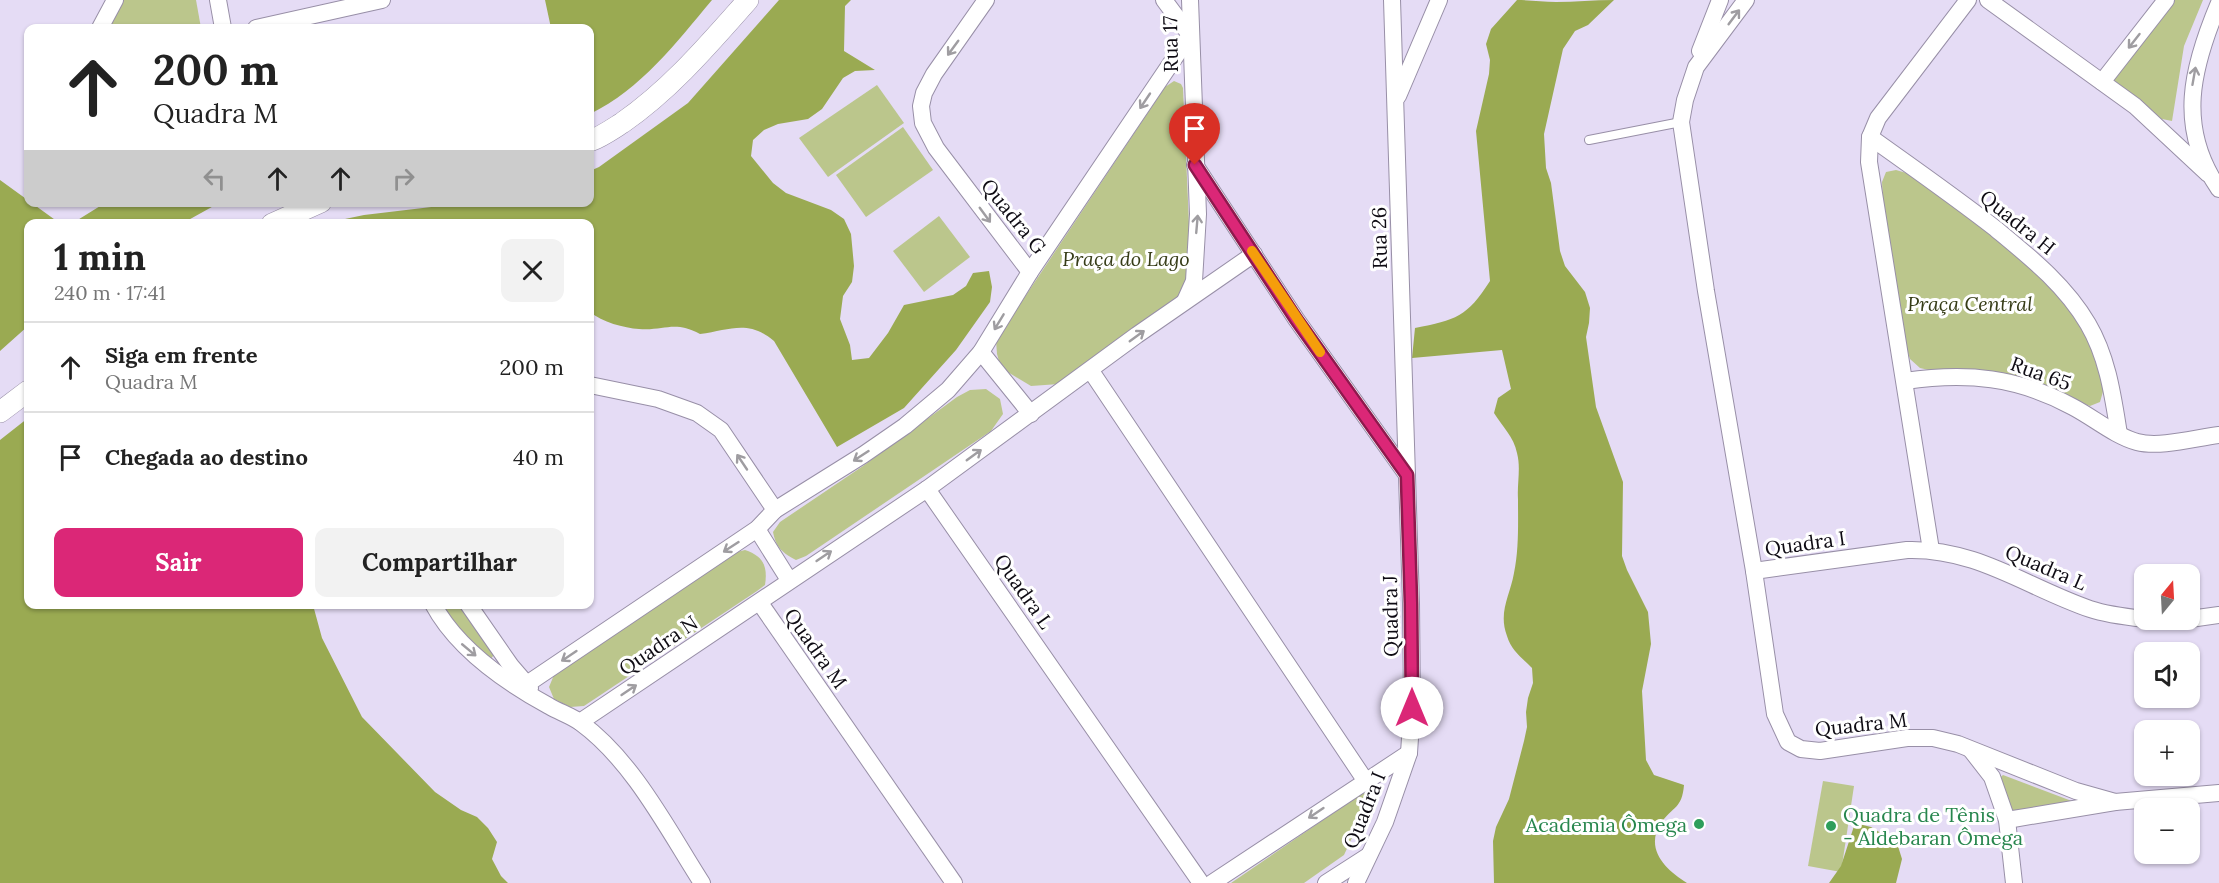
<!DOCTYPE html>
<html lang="pt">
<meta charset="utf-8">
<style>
:root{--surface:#fff;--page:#f2f2f2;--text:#222;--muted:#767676;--line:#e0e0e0;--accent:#db2777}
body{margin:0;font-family:Lora,serif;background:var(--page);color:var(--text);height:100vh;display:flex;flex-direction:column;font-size:22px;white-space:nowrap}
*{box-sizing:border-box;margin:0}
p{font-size:20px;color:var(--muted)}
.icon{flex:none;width:33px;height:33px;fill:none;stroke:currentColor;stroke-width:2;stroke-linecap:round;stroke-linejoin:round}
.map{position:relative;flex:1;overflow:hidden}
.side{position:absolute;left:24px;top:219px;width:570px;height:390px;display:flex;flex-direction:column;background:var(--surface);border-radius:12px;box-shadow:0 2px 4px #0004}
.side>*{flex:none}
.guide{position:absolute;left:24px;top:24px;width:570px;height:183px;border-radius:12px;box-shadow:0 2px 4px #0004;background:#fff;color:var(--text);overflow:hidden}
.needle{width:39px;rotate:18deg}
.fabs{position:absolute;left:2134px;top:564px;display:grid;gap:12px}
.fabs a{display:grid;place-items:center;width:66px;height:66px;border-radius:12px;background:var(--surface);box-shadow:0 2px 4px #0004;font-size:30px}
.pin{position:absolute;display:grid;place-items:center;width:51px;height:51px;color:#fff;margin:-62px -26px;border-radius:50% 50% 50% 0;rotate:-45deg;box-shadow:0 0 6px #0007}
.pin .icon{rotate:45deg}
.me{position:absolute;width:66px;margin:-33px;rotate:0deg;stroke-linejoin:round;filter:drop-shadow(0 0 4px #0008)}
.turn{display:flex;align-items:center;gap:21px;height:126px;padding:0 30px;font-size:27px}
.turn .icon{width:78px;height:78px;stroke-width:2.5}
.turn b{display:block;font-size:42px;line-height:51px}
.lanes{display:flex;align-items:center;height:57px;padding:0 30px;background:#0003;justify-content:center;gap:30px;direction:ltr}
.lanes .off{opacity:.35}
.round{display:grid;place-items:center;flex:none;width:63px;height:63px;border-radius:12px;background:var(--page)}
.summary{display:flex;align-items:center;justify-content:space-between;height:102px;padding:0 30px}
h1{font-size:36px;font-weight:800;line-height:45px}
.primary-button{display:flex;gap:12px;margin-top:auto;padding:12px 30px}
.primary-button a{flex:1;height:69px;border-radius:12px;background:var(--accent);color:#fff;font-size:24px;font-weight:800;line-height:69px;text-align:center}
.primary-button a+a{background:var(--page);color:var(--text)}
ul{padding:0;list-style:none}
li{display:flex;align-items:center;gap:18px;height:90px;padding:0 30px;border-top:2px solid var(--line)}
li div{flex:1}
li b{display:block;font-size:22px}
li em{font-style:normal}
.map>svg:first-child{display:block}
.green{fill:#bbc68c}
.forest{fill:#9aaa52}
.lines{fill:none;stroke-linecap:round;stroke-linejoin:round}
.service-casing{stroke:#988fa7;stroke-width:10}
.minor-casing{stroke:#988fa7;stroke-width:18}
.tertiary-casing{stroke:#988fa7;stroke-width:22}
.service{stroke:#fff;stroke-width:8}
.minor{stroke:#fff;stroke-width:16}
.tertiary{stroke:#fff;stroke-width:21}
.oneway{stroke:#9f9da1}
.route-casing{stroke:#8e194d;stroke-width:15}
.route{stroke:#db2777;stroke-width:10}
.slow{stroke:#f59e0b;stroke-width:10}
.leisure-dot{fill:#2e9e5b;stroke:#fff;stroke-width:2}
.labels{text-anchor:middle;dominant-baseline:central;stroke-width:6;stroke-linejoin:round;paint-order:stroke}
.street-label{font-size:20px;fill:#0e0b13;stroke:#fff}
.park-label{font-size:20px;font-style:italic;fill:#363c17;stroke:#fff}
.leisure-label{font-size:20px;fill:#27864d;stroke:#fff;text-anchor:start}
</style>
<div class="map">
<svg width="2219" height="883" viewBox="0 0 2219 883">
<rect width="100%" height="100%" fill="#e5dcf5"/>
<g class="green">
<polygon points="117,0 196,0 201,28 104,28"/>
<polygon points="2171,0 2203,0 2184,46 2172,121 2157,118 2108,81"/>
<polygon points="1174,81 1181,84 1183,88 1189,224 1187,279 1182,295 1059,384 1031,386 1001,368 997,354 996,340 1165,87"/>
<polygon points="877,85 904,123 828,177 799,138"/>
<polygon points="903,127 933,170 866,217 836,175"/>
<polygon points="1896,170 1910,174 2041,271 2086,333 2104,388 2100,402 2090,406 2079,402 2059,390 2030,380 2002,374 1933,371 1920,368 1910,359 1905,344 1883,202 1882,182 1886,172"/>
<polygon points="939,216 970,257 924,292 893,251"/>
<path d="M 986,389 L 1000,399 L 1003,414 L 991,431 L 806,556 L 796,560 C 783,553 776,548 773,532 L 780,522 L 863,466 L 957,397 L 970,390 Z"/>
<path d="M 745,550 C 763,556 768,566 765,585 L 757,591 L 584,706 L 570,707 L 554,699 L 549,687 L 554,675 L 737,552 Z"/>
<polygon points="437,605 464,605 495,653 491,659 479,651"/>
<polygon points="2003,775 2077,803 2010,817 1997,780"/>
<polygon points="1823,781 1854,786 1841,872 1808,866"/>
<polygon points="1374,790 1344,855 1304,883 1231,883 1361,794"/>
</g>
<g class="forest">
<path d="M 545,0 L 712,0 C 676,43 641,89 590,114 L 590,28 L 551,28 Z"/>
<path d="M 779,0 L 851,0 L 845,6 L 844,51 L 875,70 L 855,71 L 843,78 L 822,109 L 808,119 L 778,124 L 764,130 L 753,140 L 751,156 L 773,183 L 786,193 L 831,210 L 844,219 L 851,234 L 854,266 L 852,282 L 843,296 L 840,319 L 850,345 L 852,360 L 869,358 L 888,333 L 904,305 L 953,295 L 966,286 L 973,273 L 989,271 L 992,287 L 990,302 L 956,350 L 904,408 L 837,447 L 774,341 C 748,319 730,330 700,334 C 674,320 665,331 639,329 C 624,328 602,322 590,312 L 590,224 L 326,223 L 364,215 L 465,203 L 590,202 L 590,171 L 599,167 L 688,103 Z"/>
<path d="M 1517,0 C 1530,0 1543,2 1556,2 C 1575,2 1594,0 1614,0 L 1588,25 L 1575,31 L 1563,49 L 1544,134 L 1546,168 L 1551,183 L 1560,251 L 1565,266 L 1585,292 L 1590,308 L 1589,323 L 1586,337 L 1596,407 L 1623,482 L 1622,556 L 1627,570 L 1648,612 L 1651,644 L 1642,691 L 1646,760 L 1654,775 L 1684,785 C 1682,809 1673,806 1661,823 C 1644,849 1666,870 1687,883 L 1494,883 L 1493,841 L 1496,827 L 1509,799 L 1524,741 L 1527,727 L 1526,712 L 1528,698 L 1533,683 L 1532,668 C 1522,658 1511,650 1507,636 C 1498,612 1510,596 1514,573 C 1519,549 1518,523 1518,499 C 1517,483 1521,468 1517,453 C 1514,437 1502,426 1494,413 L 1498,398 L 1511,389 L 1502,350 L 1412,358 L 1415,328 C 1456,320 1467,317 1490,281 L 1476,131 L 1489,74 L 1490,60 L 1486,44 L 1491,29 Z"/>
<polygon points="0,180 58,222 76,221 105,203 219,203 183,223 28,224 28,326 0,351"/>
<polygon points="28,418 28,604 313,605 322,638 362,717 435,792 461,810 477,817 488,828 497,842 492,859 501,876 508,883 0,883 0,440"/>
<polygon points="1855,823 1871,827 1897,843 1902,859 1896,883 1829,883 1841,866"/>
</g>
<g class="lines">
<g class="service-casing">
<polyline id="service" points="1589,140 1681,122"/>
</g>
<g class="minor-casing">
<g id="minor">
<polyline points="218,0 223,28"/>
<polyline points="986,0 934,74 924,93 921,106 923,123 936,148 1030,272"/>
<polyline points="1746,0 1696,67 1685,100 1681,122 1706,291 1754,571 1775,714 1788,742 1801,749 1820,751 1907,738 1933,738 1958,744 2076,791 2115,802"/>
<polyline points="1988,0 2135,106 2208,174"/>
<path d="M 2219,3 C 2192,67 2176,127 2219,189"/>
<polyline points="100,28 115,0"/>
<polyline points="256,28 382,0"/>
<polyline points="1700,51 1720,0"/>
<polyline points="2102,82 2166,0"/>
<polyline points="1398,96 1439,0"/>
<path d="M 1870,137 C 1912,167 1955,197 1996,229 C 2031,258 2065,285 2088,324 C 2108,358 2113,397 2119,434"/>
<polyline points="1195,165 1296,319 1407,475"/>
<polyline points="1185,301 1194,281 1198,214 1190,0"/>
<polyline points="981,352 1031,414"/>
<polyline points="1091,371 1365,780"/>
<path d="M 1905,381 C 1967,372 2018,377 2073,407 C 2094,418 2115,436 2137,442 C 2160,448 2195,438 2219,435"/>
<polyline points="590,385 658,399 697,413 721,430 775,510"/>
<polyline points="927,489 1201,883"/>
<polyline points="757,529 789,580"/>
<polyline points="1931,550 1869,162 1870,137 1878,118 1968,0"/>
<path d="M 1754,571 L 1907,550 C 1977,548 2026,587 2090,609 C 2108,615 2127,617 2145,619"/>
<polyline points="760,603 954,883"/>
<path d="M 433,604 C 457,649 505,682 549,706 C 559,712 572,716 581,723 C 633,761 668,830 702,883"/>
<polyline points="468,604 511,666 530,688"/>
<polyline points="2190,619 2219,615"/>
<polyline points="2151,620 2165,620"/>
<polyline points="527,684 757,529 775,510 863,455 905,426 948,390 981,352 1030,272 1190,35 1164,0"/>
<polyline points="580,722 927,489 1137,335 1254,254"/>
<polyline points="1971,750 1992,777 2007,820 2014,883"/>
<polyline points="2007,820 2115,802 2219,793"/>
<polyline points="1212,883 1409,753"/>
<polyline points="1326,883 1368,856"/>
<polyline points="1356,883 1385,822 1409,753 1412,708 1411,603 1392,0"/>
</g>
</g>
<g class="tertiary-casing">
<g id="tertiary">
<path d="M 590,141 C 601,137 611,130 622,123 C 671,89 709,44 748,0"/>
<polyline points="272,224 321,202"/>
<polyline points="0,412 28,391"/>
</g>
</g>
<use href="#service" class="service"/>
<use href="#minor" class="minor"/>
<use href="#tertiary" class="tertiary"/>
</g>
<defs><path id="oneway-shaft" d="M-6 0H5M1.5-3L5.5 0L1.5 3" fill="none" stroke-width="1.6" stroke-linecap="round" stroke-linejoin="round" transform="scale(1.5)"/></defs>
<g class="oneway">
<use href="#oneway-shaft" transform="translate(1734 17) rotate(-53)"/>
<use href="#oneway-shaft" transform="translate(2134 41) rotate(128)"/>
<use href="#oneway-shaft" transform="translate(953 48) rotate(126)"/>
<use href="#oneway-shaft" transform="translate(2194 76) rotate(-80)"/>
<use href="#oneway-shaft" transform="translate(1145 101) rotate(124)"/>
<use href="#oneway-shaft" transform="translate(985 215) rotate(54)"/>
<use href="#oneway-shaft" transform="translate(1197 224) rotate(-85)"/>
<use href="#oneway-shaft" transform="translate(999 322) rotate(121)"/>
<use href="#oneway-shaft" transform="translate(1137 336) rotate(-36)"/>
<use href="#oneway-shaft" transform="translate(974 455) rotate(-36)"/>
<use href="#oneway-shaft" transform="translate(861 456) rotate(147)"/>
<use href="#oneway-shaft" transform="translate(742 462) rotate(-124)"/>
<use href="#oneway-shaft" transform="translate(731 547) rotate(147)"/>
<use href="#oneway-shaft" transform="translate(824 556) rotate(-34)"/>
<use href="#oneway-shaft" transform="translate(469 650) rotate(40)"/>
<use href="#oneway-shaft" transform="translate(569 656) rotate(146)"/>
<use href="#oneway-shaft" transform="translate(629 690) rotate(-34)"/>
<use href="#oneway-shaft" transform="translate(1316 813) rotate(146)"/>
</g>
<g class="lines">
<g class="route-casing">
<polyline id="route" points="1195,165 1296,319 1407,475 1411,603 1412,708"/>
</g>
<use href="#route" class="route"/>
<polyline class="slow" points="1252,251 1320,352"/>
</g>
<g class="leisure-dot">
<circle cx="1699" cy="824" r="6"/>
<circle cx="1831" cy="826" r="6"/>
</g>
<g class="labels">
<g class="street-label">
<text transform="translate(1170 44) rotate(-91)">Rua 17</text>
<text transform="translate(1014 216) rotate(51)">Quadra G</text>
<text transform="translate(2018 222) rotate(39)">Quadra H</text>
<text transform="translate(1379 238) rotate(-91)">Rua 26</text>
<text transform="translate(2041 373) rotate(20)">Rua 65</text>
<text transform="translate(1805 543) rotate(-8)">Quadra I</text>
<text transform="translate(2046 567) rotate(23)">Quadra L</text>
<text transform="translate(1024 591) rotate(55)">Quadra L</text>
<text transform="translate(1390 616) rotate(-91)">Quadra J</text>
<text transform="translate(658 645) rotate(-34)">Quadra N</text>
<text transform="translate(816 648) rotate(55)">Quadra M</text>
<text transform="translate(1861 724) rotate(-6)">Quadra M</text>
<text transform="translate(1364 810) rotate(-68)">Quadra I</text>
</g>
<g class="park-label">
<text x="1126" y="258">Praça do Lago</text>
<text x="1970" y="303">Praça Central</text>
</g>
<g class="leisure-label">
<text x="1843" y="814">Quadra de Tênis<tspan x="1843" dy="23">- Aldebaran Ômega</tspan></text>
<text x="1687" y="824" text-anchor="end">Academia Ômega</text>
</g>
</g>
</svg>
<div class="fabs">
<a><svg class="needle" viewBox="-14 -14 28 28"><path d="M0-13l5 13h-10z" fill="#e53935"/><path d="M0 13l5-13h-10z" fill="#767676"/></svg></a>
<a><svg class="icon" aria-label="sound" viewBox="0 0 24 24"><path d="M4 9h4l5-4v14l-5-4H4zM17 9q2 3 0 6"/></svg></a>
<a>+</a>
<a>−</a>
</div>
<div class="pin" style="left:1195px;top:165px;background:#d93025"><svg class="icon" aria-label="arrive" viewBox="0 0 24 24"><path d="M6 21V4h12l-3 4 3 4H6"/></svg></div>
<svg class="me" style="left:1412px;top:708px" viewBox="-20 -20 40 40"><circle r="19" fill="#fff"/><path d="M0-13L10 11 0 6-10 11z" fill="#db2777"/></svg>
<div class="guide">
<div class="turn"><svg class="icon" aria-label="ahead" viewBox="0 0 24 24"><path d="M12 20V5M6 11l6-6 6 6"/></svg><div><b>200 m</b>Quadra M</div></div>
<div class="lanes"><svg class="icon off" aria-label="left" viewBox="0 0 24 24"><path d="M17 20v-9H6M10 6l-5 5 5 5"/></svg><svg class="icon" aria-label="ahead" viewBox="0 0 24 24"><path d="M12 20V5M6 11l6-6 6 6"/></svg><svg class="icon" aria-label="ahead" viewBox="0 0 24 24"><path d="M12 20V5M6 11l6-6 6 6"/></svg><svg class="icon off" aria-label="right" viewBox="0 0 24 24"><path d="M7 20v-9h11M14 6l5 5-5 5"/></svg></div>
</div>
<section class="side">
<div class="summary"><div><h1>1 min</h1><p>240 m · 17:41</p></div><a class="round"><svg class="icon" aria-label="close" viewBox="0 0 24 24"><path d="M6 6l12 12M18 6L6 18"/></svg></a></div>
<ul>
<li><svg class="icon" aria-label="ahead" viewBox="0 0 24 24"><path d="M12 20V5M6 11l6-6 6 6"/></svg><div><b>Siga em frente</b><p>Quadra M</p></div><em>200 m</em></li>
<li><svg class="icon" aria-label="arrive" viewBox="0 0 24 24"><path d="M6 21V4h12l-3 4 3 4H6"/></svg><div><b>Chegada ao destino</b></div><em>40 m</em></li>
</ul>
<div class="primary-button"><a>Sair</a><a>Compartilhar</a></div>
</section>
</div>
